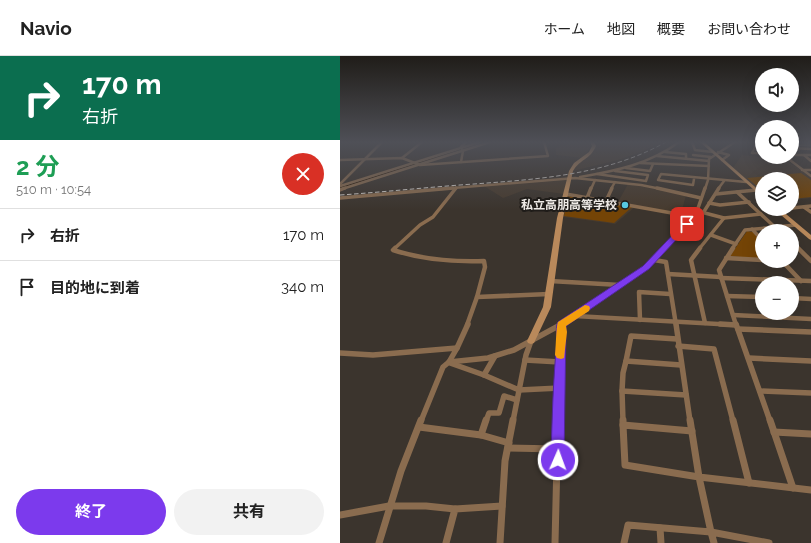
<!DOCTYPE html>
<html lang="ja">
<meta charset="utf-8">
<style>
:root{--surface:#fff;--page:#f2f2f2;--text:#222;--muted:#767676;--line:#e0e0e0;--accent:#7c3aed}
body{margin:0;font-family:Raleway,"Noto Sans JP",sans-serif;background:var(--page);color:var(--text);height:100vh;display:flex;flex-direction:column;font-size:15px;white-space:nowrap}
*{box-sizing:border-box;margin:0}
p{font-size:13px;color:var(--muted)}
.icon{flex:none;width:22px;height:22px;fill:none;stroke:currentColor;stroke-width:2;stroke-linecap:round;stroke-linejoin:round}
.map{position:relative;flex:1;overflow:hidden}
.sheet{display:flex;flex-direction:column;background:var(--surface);width:340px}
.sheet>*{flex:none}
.top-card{background:#0b6e4f;color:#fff;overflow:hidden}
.controls{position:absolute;left:415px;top:12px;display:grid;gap:8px}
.controls a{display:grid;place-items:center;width:44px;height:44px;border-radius:50%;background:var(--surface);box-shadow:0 4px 16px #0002;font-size:20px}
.pin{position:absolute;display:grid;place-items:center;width:34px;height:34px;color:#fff;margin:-17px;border-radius:8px;box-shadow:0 2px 6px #0006}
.me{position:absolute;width:44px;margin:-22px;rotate:2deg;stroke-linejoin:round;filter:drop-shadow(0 0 3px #0008)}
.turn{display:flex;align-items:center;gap:14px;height:84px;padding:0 16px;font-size:18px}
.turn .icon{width:52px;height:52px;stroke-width:2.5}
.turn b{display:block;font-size:28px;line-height:34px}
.round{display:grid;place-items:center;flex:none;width:42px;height:42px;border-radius:21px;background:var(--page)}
.headline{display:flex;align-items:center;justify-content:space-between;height:68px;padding:0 16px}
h1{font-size:24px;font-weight:700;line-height:30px;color:#1e9e55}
.primary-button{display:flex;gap:8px;margin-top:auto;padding:8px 16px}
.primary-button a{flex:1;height:46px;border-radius:24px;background:var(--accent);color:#fff;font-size:16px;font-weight:700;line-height:46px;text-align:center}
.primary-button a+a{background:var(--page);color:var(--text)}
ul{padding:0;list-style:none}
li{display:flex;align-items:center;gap:12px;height:52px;padding:0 16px;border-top:1px solid var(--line)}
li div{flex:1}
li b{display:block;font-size:15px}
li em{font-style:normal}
header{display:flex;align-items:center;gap:24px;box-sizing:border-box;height:56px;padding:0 20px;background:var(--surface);border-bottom:1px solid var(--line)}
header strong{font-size:19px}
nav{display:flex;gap:22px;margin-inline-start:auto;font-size:14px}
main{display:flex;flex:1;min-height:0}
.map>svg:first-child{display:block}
.built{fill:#473b2f}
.green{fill:#744406}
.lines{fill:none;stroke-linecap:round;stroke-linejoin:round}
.stream{stroke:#2b1500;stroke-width:1}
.building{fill:#59524b;stroke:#706861}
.street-far4{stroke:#8a6c4f;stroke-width:2.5}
.street-far3{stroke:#8a6c4f;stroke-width:3.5}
.street-far2{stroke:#8a6c4f;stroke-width:4.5}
.street-far1{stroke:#8a6c4f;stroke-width:5.5}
.street{stroke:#8a6c4f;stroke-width:7}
.secondary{fill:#b9895b;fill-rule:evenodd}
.rail{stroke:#d1cdc8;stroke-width:1;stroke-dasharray:4.5 2.5;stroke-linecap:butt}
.route{fill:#7c3aed;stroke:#51269a}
.slow{fill:#f59e0b}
.poi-dot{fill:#57c9e2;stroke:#1f1c19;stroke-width:1.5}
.labels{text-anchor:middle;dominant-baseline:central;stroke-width:4;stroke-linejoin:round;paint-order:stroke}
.far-poi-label{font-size:12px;font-weight:bold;fill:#eeeae6;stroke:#1f1c19;text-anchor:end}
</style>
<header>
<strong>Navio</strong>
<nav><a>ホーム</a><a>地図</a><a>概要</a><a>お問い合わせ</a></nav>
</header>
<main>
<section class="sheet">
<div class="top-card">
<div class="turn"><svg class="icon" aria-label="right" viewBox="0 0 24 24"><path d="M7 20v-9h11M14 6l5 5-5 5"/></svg><div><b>170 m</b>右折</div></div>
</div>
<div class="headline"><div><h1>2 分</h1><p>510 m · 10:54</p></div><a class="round" style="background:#d93025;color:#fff"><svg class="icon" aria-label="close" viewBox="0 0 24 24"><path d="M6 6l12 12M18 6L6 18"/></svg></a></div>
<ul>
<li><svg class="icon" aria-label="right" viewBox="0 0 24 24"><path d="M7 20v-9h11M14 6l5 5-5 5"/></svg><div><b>右折</b></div><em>170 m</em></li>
<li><svg class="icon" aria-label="arrive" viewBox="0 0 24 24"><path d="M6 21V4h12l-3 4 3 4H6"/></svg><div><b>目的地に到着</b></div><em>340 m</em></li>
</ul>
<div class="primary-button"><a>終了</a><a>共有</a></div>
</section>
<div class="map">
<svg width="471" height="487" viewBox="0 0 471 487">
<rect width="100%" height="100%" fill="#3b342d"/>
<g class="built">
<polygon points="230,86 251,87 251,91 243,102 216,99 216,92 218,90 226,89"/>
<polygon points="254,86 321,86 301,96 278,104 233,115 236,109 252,97 255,90"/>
<polygon points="402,99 446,104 471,121 471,142 452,144 452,123 422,123 422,137 393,112"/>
<polygon points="228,123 224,138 187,133 163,142 144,130"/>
<polygon points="288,128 346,139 341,158 296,150 275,168 223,161 228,139 277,148"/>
</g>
<g class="green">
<polygon points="461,117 471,124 471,141 452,143 452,123 422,123 422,134 407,122"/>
<polygon points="228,140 292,151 274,167 224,160"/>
<polygon points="407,175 413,176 422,185 422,203 390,200"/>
</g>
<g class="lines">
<polyline class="stream" points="0,132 133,89"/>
</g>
<polygon class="building" points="452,86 471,86 471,90 452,89"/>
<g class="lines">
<g class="street-far4">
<polyline points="352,86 355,94 373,96"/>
<polyline points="422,89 417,88 412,97 422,97"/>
<polyline points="452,92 471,93"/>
<polyline points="325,96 346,98 346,102"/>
<polyline points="378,96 389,99 382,104"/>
<polyline points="353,99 371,101"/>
<polyline points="452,99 471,99"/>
<polyline points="464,99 471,105"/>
<polyline points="317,100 369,105"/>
<polyline points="446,101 471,120"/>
<polyline points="62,102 82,86"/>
<polyline points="0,104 62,102 80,109 208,100 204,86"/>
<polyline points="121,106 123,95 121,91 126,86"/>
<polyline points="300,107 369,110"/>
<polyline points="286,112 310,115 313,108"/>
<polyline points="462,114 471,114"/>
<polyline points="257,118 306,125 308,119 275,115"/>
<path d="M 240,121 C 275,115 310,108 339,86"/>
<polyline points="354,123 353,129 318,124 321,118 406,126"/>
<polyline points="0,130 140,86"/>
<polyline points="0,130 0,128 42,86"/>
<polyline points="2,133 150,86"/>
<polyline points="101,133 235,122 301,129 321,133"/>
<polyline points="115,133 116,132"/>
<polyline points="251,133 255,124"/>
<polyline points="271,133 275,126"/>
<polyline points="365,133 368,124 369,103 395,86"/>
<polyline points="378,133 384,125"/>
</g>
<g class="street-far3">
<polyline points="317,132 361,142"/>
<polyline points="0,134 5,132"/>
<polyline points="397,136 439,175"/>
<polyline points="226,138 354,161"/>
<polyline points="376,138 416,134"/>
<polyline points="0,142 113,132"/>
<polyline points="247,142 251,132"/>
<polyline points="266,145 272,132"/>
<polyline points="369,147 380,149 409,146"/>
<polyline points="464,151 471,156"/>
<polyline points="452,152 471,150"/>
<polyline points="357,155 384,162 421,158"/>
<polyline points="363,157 379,132"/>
<polyline points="412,173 422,184"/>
<polyline points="371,179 396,188"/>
<polyline points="452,187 459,193"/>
<polyline points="54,193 80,169 93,161 116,132"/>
<polyline points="323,193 356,158 365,132"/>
<polyline points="359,193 384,162"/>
<polyline points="392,193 405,174 456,169"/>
</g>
<g class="street-far2">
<path d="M 55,192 L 53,194 C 83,204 113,206 144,205 L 145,211 L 137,241"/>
<polyline points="360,192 351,204 365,267"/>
<polyline points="393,192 379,214 396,269"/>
<polyline points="458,192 471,205"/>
<polyline points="386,202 422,204"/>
<polyline points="314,204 326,206 336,269"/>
<polyline points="442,205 461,225"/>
<polyline points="328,218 381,221"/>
<polyline points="381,222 471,225"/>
<polyline points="210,225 280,229"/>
<polyline points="387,240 422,241"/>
<polyline points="452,242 471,243"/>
<polyline points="393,259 471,263"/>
<polyline points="235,260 396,269"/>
<polyline points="300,264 299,236 330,238"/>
<polyline points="127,269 137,241 209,238"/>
<polyline points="221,269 306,212 324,192"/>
</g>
<g class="street-far1">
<polyline points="336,268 350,365"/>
<polyline points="380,268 396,269"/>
<polyline points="396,268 430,365"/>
<polyline points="398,273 471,276"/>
<polyline points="338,290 374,293 393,365"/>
<polyline points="117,292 128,268"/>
<polyline points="0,297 33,299 117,292 109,306 103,311 81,365"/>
<polyline points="155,300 144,319 179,334 220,332"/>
<polyline points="409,302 471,305"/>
<polyline points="185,304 220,306"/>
<polyline points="286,305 291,280 337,283"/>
<polyline points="109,306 148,302 174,294 222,268"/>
<polyline points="110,307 144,319"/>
<polyline points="282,335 283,317 286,305 341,309"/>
<polyline points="420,335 471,337"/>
<polyline points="146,365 149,357 159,357 164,340 177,344"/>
<polyline points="173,365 186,299 191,285"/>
<polyline points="218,365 221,269"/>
<polyline points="283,365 282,335 346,339"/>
</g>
<g class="street">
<polyline points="146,364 141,379 169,387"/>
<polyline points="283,364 283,369"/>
<polyline points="350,364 359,421 471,434"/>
<polyline points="393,364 409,427"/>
<polyline points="430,364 453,432"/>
<polyline points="79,371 141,379"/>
<polyline points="434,376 471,378"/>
<polyline points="168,392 218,393"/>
<polyline points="0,459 49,450 86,450 115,453"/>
<polyline points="320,472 321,487"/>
<polyline points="39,487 61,415 81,364"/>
<polyline points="106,487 115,453 162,450"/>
<polyline points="160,487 165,405 173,364"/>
<polyline points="215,487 218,364"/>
<polyline points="284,487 288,469 371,476 359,421 285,409 283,369 352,375"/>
<polyline points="374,487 371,476 429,487"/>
</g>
<g class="secondary">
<path d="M 250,86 L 254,86 L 256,90 C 250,104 240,103 233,115 L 223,162 L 211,251 L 194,287 L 191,288 L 188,287 L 187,285 L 203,251 L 217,162 L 229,115 L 234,107 L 249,96 L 252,90 Z"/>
<polygon points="360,86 364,86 422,137 422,141"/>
<polygon points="434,153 440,153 471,179 471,184 469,183"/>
</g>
<path class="rail" d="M 0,139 C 45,136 89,131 134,128 C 200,123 267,119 326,86"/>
</g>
<linearGradient id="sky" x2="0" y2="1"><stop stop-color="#201d19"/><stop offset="0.56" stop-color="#4f5057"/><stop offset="1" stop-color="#4f5057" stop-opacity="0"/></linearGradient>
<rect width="471" height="154" fill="url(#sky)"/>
<path class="route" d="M 347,166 L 350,168 L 349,170 L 309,213 L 226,270 L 224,404 L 222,409 L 218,411 L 213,409 L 211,404 C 212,364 213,324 217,284 C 217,279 215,271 218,266 L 303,210 L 344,167 Z"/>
<path class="slow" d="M 245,249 L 249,250 L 250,252 L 249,255 L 226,270 L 227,276 L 224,302 L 221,303 L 217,302 L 215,299 C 216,292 216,271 218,266 Z"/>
<circle class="poi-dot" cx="285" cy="149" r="4"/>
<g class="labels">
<g class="far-poi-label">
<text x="277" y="149">私立高朋高等学校</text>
</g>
</g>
</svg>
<div class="controls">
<a><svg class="icon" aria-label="sound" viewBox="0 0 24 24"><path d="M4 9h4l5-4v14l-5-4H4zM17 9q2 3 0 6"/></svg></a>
<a><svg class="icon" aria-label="search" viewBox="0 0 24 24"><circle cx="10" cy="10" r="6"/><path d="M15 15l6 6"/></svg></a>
<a><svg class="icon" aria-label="layers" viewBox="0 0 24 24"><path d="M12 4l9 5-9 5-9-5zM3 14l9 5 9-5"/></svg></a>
<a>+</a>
<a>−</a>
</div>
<div class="pin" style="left:347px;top:168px;background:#d93025"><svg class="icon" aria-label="arrive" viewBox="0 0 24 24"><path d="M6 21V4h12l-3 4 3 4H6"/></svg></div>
<svg class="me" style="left:218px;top:404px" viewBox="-20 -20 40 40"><circle r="17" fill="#7c3aed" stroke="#fff" stroke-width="3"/><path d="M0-11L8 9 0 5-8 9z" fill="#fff"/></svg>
</div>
</main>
